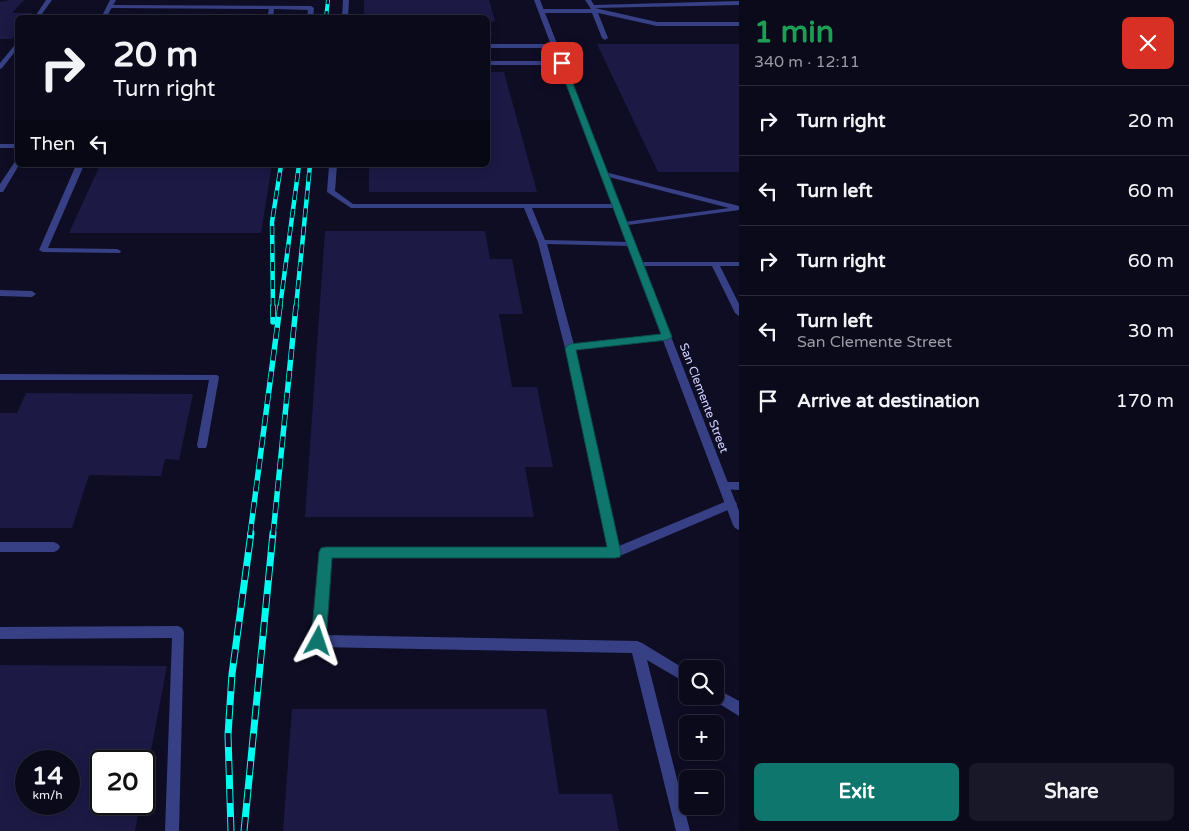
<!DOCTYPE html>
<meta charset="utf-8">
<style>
:root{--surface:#0a0a1b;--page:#181828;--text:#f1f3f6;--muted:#999aa3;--line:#2a2b3a;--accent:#0f766e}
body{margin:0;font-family:"Varela Round",sans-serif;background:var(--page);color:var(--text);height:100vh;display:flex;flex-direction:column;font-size:19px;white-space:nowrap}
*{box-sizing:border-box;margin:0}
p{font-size:16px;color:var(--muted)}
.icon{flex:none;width:28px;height:28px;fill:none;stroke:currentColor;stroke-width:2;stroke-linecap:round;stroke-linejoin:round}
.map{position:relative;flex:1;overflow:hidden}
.details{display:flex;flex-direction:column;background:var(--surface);width:450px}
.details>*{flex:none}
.top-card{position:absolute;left:15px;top:15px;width:475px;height:152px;border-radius:8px;box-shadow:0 2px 12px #0003,0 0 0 1px var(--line);background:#0a0a1b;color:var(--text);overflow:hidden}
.tools{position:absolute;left:679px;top:660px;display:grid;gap:10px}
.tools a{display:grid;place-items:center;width:45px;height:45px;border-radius:8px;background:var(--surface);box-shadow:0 2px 12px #0003,0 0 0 1px var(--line);font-size:25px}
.speed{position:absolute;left:15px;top:750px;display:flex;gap:10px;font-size:25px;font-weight:700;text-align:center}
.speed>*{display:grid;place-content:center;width:65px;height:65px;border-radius:50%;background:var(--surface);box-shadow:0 2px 12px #0003,0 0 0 1px var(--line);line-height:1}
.speed small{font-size:12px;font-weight:400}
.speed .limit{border:2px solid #111;border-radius:8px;background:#fff;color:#111}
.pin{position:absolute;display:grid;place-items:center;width:42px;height:42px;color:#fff;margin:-21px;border-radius:10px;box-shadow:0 2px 8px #0006}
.me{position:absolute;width:55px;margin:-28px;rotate:5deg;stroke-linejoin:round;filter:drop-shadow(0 0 4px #0008)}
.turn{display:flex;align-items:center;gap:18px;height:105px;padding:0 15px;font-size:22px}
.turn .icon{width:65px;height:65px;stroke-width:2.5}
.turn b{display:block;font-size:35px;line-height:42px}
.then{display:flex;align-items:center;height:48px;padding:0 15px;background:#0003;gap:10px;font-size:19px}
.round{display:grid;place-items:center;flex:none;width:52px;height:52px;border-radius:8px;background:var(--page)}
.head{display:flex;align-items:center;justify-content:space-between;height:85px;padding:0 15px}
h1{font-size:30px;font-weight:800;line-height:38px;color:#1e9e55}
.primary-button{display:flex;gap:10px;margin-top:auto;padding:10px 15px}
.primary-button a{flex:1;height:58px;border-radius:8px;background:var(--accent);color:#fff;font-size:20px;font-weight:800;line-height:58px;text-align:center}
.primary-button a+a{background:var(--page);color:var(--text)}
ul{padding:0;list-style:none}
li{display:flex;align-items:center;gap:15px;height:70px;padding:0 15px;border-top:1px solid var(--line)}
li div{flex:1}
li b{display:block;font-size:19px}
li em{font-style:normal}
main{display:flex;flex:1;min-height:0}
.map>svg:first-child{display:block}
.building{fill:#1c1945;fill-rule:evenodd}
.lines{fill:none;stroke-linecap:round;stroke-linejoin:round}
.service{fill:#374084;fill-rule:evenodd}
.minor{fill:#374084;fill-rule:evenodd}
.tertiary{fill:#374084;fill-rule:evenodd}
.rail-far3-casing{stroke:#00fbf0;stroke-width:4}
.rail-far2-casing{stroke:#00fbf0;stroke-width:4.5}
.rail-far1-casing{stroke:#00fbf0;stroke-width:5.5}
.rail-casing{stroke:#00fbf0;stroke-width:7}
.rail-far3{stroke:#0e0d24;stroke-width:2.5;stroke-dasharray:7;stroke-linecap:butt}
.rail-far2{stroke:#0e0d24;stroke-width:3;stroke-dasharray:9;stroke-linecap:butt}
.rail-far1{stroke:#0e0d24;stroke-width:4;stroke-dasharray:11;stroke-linecap:butt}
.rail{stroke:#0e0d24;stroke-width:5;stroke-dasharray:14;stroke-linecap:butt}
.route{fill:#0f766e;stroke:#0a4d48}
.labels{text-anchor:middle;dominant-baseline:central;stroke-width:4;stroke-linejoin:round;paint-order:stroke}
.street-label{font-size:12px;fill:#d0d1ff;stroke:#0e0d24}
</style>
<main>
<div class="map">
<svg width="739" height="831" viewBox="0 0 739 831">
<rect width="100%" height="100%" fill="#0e0d24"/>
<g class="building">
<polygon points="10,0 24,0 12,13 32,13 28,18 18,18 18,32 12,39 0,39 0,2"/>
<polygon points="364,0 489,0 495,21 489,22 492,34 488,34 488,18 364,18"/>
<polygon points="597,44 739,44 739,172 658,172"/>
<polygon points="488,72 504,72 537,192 369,192 369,165 488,165"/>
<polygon points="100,165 272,165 261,233 69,233"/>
<polygon points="325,231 485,231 490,259 512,259 523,314 499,314 512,387 537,387 553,467 525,467 534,517 305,517"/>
<polygon points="26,393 193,394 179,460 165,459 161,476 89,475 72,528 0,528 0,413 17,413"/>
<path d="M 0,665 L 167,666 L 145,782 L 144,761 L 101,761 L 101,804 L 140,804 L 135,831 L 0,831 ZM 26,761 L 69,761 L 69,804 L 26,804 Z"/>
<polygon points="292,709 546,709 559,794 612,794 619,831 283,831"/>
</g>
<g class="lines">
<g class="service">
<polygon points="46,0 52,0 39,18 34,18"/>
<polygon points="343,0 349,0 348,18 342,18"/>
<polygon points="585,0 591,0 594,5 739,1 739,5 595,8 657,22 739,22 739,26 657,26 598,13 608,38 605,40 602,38 592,13 542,13 539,11 542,9 591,9"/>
<polygon points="109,5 311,6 314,8 313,18 307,18 308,10 274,9 273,18 267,18 269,9 107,8"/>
<polygon points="18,41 18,48 2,68 0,69 0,63"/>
<polygon points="488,44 555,44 558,46 555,48 488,48"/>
<polygon points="488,61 561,61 564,63 561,65 488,65"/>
<rect x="0" y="144" width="18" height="4"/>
<polygon points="76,165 84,165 48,248 117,249 121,251 120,253 43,252 39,250"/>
<polygon points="329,165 337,165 335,191 353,204 617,204 621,206 617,208 532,208 545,240 631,242 635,244 631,246 547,244 574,345 667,334 672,337 667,340 575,350 619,546 727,501 731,500 735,501 737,504 735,507 615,558 331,557 325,635 637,641 642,643 688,671 688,684 647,660 690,831 676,831 632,653 318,647 314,645 312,641 320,552 322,549 326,547 608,548 565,348 538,242 524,208 351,208 327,192"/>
<polygon points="601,171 739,206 739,210 621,226 621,222 624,222 729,208 601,175"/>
<polygon points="636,262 739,262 739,266 720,266 739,304 739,316 735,313 712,266 639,266 635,264"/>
<polygon points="0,290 32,291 36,294 32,297 0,296"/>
<polygon points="0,374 217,375 219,377 207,445 206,448 198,448 197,445 209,380 0,380"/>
<polygon points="724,482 739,482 739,490 720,489 719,486 720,483"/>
<polygon points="0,542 54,542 58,544 60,547 58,550 54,552 0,552"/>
<polygon points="178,626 182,628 184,632 179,831 165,831 172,638 0,639 0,627"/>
<polygon points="715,688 739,701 739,716 710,698 709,696 715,696"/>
</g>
<polygon class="minor" points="534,0 540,0 739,511 739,530 735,528 733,525"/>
<g class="tertiary">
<polygon points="110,0 116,0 106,18 101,18"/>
<polygon points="18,159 18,165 19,165 3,192 0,192 0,184 16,160"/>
</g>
<g class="rail-far3-casing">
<polyline id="rail-far3" points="326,18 328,0"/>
</g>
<g class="rail-far2-casing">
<g id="rail-far2">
<polyline points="273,307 272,222 281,165"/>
<polyline points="280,307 299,165"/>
<polyline points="296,307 310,165"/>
</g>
</g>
<g class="rail-far1-casing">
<g id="rail-far1">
<polyline points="273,306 273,322"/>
<polyline points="250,535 280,306"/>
<polyline points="273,535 296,306"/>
</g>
</g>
<g class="rail-casing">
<g id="rail">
<polyline points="231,831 228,735 232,674 251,533"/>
<polyline points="244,831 273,533"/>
</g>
</g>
<use href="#rail-far3" class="rail-far3"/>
<use href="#rail-far2" class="rail-far2"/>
<use href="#rail-far1" class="rail-far1"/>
<use href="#rail" class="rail"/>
</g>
<polygon class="route" points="562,61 565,63 672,337 667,340 576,350 621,553 620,557 615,558 332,558 326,641 323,646 318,648 313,646 311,641 319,552 321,548 326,547 607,547 565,348 570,344 661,334 558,63"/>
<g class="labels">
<g class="street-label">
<text transform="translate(704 398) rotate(69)">San Clemente Street</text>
</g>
</g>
</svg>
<div class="tools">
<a><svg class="icon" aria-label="search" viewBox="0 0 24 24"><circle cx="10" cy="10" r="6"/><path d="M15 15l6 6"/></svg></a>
<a>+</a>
<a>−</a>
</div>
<div class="speed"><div>14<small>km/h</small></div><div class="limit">20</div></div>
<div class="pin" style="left:562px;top:63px;background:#d93025"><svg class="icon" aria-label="arrive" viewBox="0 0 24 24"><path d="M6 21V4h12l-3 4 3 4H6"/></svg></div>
<svg class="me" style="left:318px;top:641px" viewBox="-20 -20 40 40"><path d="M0-17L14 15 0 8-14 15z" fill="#0f766e" stroke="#fff" stroke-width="4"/></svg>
<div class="top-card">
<div class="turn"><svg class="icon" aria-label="right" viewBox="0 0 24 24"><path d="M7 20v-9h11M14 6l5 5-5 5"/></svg><div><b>20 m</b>Turn right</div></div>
<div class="then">Then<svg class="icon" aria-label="left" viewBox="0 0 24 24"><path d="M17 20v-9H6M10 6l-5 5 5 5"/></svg></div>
</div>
</div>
<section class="details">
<div class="head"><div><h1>1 min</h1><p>340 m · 12:11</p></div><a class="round" style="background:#d93025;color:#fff"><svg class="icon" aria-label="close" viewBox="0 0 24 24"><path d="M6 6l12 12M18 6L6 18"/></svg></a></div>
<ul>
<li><svg class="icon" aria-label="right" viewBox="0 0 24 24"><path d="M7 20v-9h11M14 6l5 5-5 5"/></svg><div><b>Turn right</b></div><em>20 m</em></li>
<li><svg class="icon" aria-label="left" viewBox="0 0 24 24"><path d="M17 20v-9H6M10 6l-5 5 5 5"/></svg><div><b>Turn left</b></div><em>60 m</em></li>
<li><svg class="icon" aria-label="right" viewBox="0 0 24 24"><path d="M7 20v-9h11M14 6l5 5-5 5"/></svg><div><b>Turn right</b></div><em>60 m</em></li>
<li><svg class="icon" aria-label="left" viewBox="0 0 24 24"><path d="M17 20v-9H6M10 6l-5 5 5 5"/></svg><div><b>Turn left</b><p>San Clemente Street</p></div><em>30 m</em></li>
<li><svg class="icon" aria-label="arrive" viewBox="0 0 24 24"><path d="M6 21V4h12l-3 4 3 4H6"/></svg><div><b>Arrive at destination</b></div><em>170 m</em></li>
</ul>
<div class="primary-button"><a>Exit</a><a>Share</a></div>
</section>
</main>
